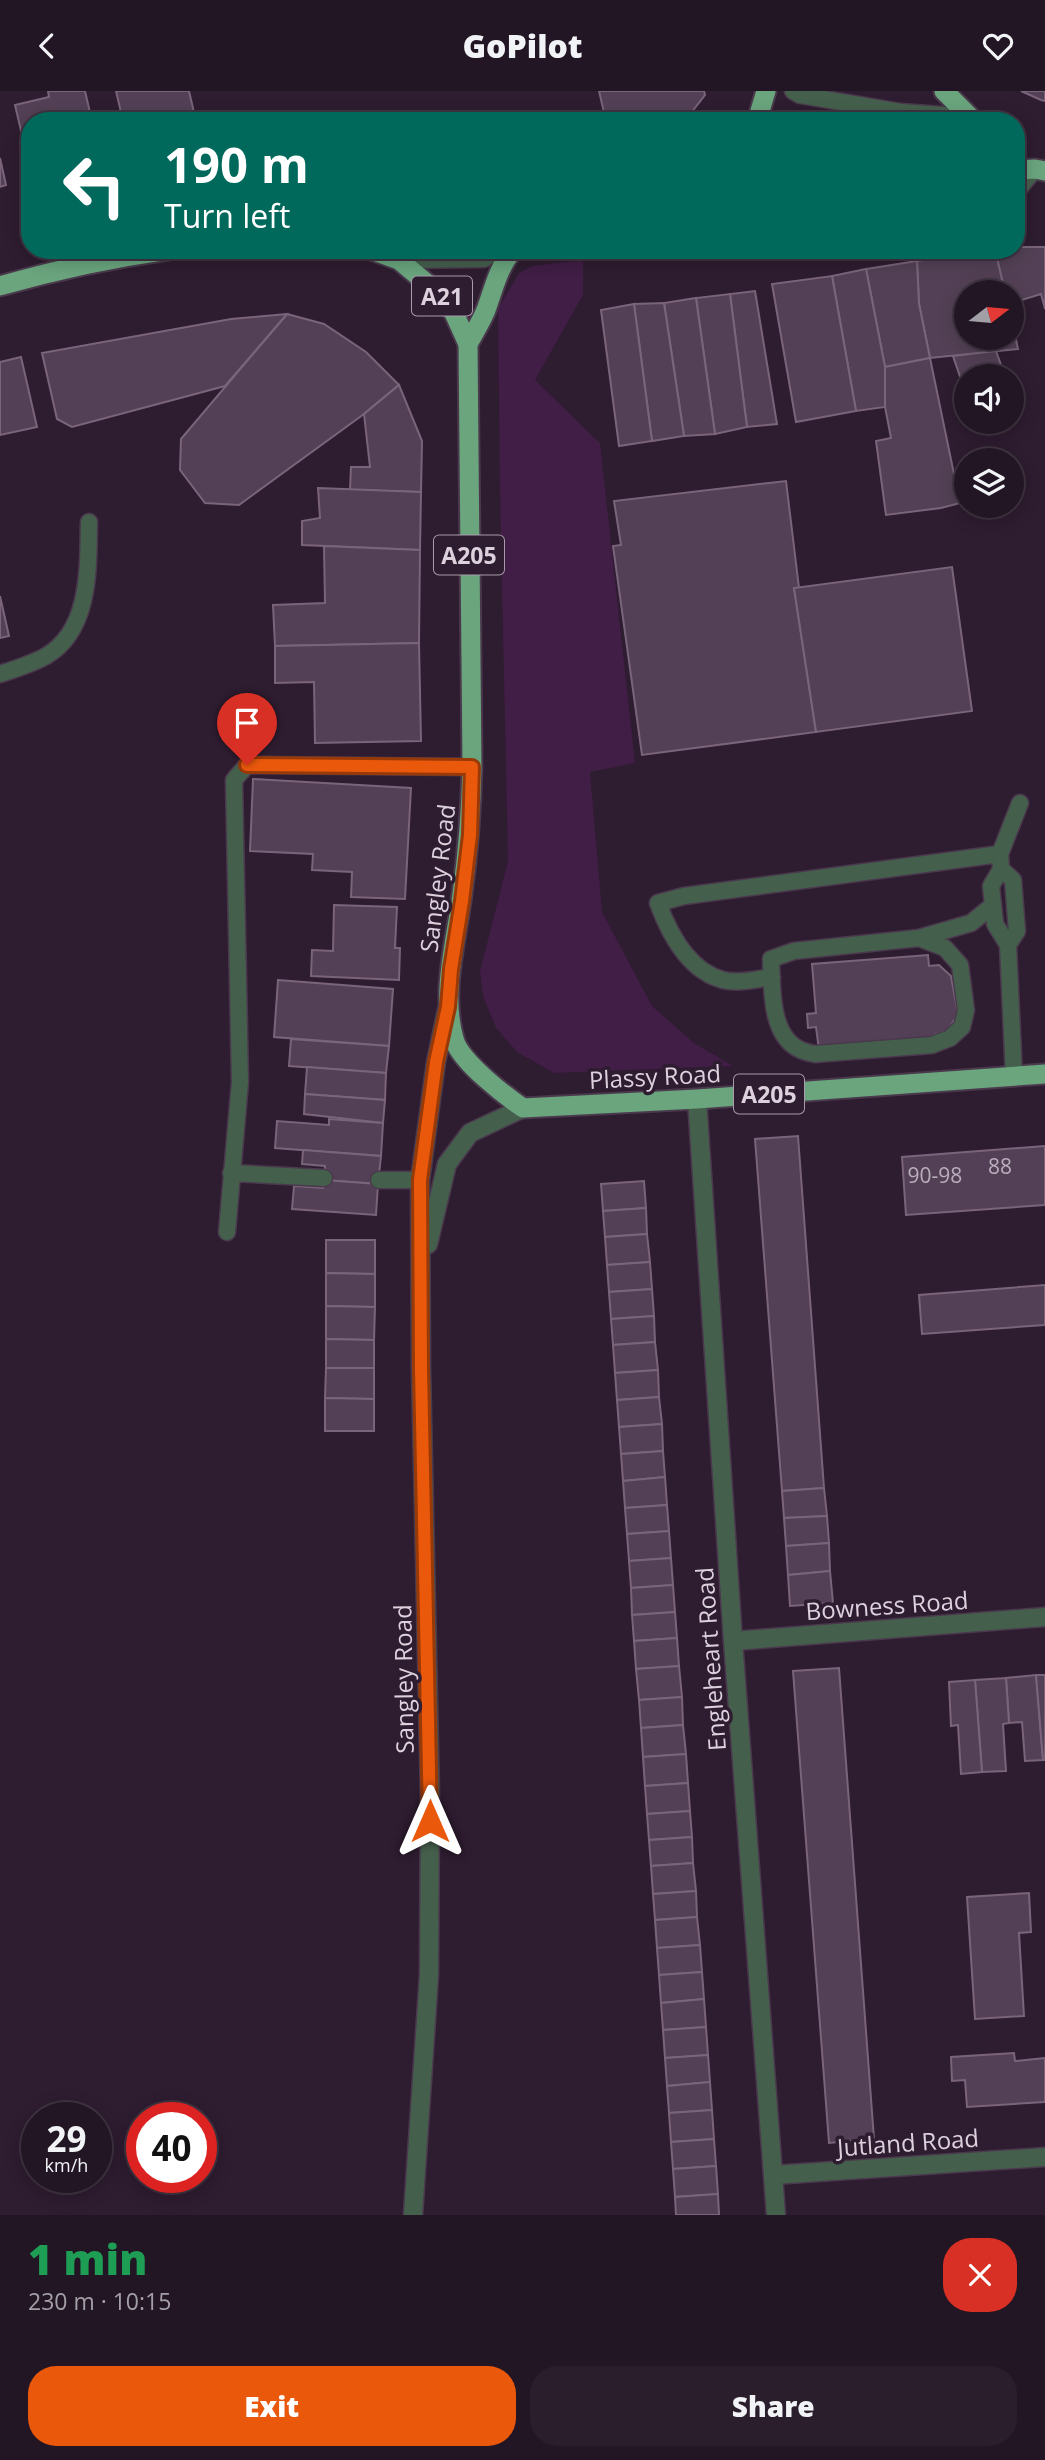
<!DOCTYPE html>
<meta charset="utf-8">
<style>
:root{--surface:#221524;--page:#2a1e2c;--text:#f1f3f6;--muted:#a29fa6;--line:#3f3441;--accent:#ea580c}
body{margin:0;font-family:"Open Sans",sans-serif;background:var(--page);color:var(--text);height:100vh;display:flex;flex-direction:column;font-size:26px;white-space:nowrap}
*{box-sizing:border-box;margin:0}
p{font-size:23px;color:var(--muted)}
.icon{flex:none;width:38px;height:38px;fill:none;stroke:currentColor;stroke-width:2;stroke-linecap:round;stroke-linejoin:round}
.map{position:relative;height:2124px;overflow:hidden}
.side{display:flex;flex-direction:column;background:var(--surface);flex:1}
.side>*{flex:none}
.top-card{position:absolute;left:21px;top:21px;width:1004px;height:147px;border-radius:28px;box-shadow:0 4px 18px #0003,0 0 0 2px var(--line);background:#00695c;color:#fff;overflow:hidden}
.needle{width:46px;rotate:74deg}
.tools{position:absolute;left:954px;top:189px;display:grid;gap:14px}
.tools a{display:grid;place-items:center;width:70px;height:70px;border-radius:50%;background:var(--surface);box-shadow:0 4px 18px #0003,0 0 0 2px var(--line);font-size:35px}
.speed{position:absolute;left:21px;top:2011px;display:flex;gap:14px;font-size:35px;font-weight:700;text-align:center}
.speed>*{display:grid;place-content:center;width:91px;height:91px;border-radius:50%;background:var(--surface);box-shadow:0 4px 18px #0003,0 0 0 2px var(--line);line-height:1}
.speed small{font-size:18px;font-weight:400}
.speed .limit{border:10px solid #d22;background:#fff;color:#111}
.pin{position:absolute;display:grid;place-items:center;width:60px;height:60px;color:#fff;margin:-72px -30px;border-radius:50% 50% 50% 0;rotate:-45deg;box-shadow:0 0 7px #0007}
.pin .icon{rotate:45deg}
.me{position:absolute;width:77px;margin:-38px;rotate:0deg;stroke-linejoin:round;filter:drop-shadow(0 0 5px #0008)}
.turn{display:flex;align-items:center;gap:24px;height:147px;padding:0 28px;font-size:32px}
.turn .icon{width:91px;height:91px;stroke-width:2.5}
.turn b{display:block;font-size:49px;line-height:60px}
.round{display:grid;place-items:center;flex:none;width:74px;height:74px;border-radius:28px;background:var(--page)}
.head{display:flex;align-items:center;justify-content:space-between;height:119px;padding:0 28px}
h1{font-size:42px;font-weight:800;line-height:52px;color:#1e9e55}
.button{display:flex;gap:14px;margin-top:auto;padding:14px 28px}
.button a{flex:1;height:80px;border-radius:28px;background:var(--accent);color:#fff;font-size:28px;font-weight:800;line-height:80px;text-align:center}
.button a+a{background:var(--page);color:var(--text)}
header{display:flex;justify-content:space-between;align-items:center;height:91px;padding:0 28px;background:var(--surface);font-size:32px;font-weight:800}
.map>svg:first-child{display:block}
.green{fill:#401e45}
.building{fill:#534056;stroke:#79647b;stroke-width:2}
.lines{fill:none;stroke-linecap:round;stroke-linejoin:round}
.service-casing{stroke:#4a394c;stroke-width:19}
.minor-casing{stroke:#4a394c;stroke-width:21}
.tertiary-casing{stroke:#4a394c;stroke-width:21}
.trunk-casing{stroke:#4a394c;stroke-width:23}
.service{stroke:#455f4d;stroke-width:16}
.minor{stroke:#455f4d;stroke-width:18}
.tertiary{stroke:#455f4d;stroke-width:18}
.trunk{stroke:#6aa57e;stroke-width:19}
.route-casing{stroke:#983908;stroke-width:18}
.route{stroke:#ea580c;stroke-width:12}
.labels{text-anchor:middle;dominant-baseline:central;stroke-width:7;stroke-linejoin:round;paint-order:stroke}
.number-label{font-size:21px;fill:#baadbc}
.shield{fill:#2e1c30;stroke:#a89baa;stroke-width:2}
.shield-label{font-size:23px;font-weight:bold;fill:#ddd1de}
.street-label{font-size:24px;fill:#ddd1de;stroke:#2e1c30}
</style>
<header><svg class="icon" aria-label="back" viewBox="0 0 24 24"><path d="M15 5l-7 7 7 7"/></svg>GoPilot<svg class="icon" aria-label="heart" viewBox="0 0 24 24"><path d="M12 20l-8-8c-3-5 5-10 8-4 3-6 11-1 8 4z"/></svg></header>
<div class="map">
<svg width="1045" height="2124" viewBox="0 0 1045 2124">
<rect width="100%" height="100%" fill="#2e1c30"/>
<polygon class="green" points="583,169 583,204 535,289 600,352 635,672 590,681 602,821 652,915 694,952 733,975 554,982 517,961 496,937 483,905 480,880 508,770 500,402 498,218 519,182 532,175"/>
<g class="building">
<polygon points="48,0 85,0 92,30 30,30 30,70 28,70 15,14 49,6"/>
<polygon points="116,0 189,0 196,30 123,30"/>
<polygon points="599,0 704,0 705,4 687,27 681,30 606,30"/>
<polygon points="1021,0 1045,0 1045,10 1041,9"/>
<polygon points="0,67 6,94 0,96"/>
<polygon points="1017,156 1045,156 1045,218 1041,203 1012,212 1012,201 1005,201 995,159 1017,159"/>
<polygon points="995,159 1005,201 966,201 966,247 1012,247 1012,229 1018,258 930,267 919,213 917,170"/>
<polygon points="917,170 919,213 930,267 885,276 866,178"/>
<polygon points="866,178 885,276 885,316 856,320 832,185"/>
<polygon points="832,185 856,320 796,331 772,193"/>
<polygon points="755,200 777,333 747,336 730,203"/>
<polygon points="730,203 747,336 715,343 696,207"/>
<polygon points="696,207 715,343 684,345 664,212"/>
<polygon points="664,212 684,345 652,350 634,213"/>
<polygon points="634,213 652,350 619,355 601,219"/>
<polygon points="287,223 324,233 366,261 399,294 364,323 239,414 205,412 180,379 181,348"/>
<polygon points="287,223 225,295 72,336 57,328 42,262 231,228"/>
<polygon points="996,260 1005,285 966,285 966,303 953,265"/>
<polygon points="21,266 37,336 0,344 0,271"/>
<polygon points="930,267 960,412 941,417 886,424 876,350 891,347 885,316 885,276"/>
<polygon points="399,294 422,350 421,401 350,399 351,376 370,376 364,323"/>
<polygon points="786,390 799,497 794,497 816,641 642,664 613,455 621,454 614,410"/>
<polygon points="318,397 421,401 420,459 302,454 302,430 320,427"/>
<polygon points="324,455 420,459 419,552 275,555 273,514 325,512"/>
<polygon points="952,476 972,620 816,641 794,497"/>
<polygon points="0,505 9,545 0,547"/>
<polygon points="419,552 421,650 315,652 314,591 275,592 275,555"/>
<polygon points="253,688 411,697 405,808 351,806 352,781 312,779 313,763 250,760"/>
<polygon points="334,814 397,816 395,857 400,857 399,889 311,885 312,859 333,860"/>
<polygon points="928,864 929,875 939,874 951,885 958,923 948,939 934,944 934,951 819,959 816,936 808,937 807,923 816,922 812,873"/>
<polygon points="278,889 393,898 389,955 274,946"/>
<polygon points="291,948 389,955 386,982 289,975"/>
<polygon points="307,976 386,982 385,1009 305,1003"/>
<polygon points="305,1003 385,1009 383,1032 304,1023"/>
<polygon points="329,1028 383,1032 381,1065 275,1057 277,1030 329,1034"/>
<polygon points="798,1045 824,1397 782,1400 755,1048"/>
<polygon points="1045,1055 1045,1114 906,1124 902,1066"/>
<polygon points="303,1059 381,1065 378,1093 324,1089 325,1075 302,1073"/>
<polygon points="324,1089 378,1093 376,1124 292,1118 294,1095 323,1097"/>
<polygon points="644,1090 646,1117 603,1120 601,1093"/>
<polygon points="646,1117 647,1143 605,1146 603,1120"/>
<polygon points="647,1143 650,1171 607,1174 605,1146"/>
<polygon points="326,1149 375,1149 375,1183 326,1182"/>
<polygon points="650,1171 652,1198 609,1201 607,1174"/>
<polygon points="326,1182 375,1183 375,1216 326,1215"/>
<polygon points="1045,1194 1045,1234 922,1243 919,1204"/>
<polygon points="652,1198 654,1225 611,1228 609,1201"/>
<polygon points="326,1215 375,1216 374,1249 326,1248"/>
<polygon points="654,1225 655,1251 613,1254 611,1228"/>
<polygon points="326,1248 374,1249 374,1277 326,1277"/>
<polygon points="655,1251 658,1279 615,1282 613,1254"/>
<polygon points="326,1277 374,1277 374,1308 325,1307"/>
<polygon points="658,1279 659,1306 617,1309 615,1282"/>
<polygon points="659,1306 662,1333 619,1336 617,1309"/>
<polygon points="325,1307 374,1308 374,1340 325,1340"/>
<polygon points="662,1333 663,1360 621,1363 619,1336"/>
<polygon points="663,1360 665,1386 623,1390 621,1363"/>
<polygon points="665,1386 667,1414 625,1417 623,1390"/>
<polygon points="824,1397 827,1425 784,1427 782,1400"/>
<polygon points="667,1414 669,1440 627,1443 625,1417"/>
<polygon points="827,1425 829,1452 786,1455 784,1427"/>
<polygon points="669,1440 671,1467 629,1470 627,1443"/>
<polygon points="829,1452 830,1480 788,1484 786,1455"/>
<polygon points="671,1467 673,1494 631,1497 629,1470"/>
<polygon points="830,1480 833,1512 790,1515 788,1484"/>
<polygon points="673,1494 675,1521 632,1524 631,1497"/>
<polygon points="675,1521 677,1547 634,1550 632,1524"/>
<polygon points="677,1547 679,1575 636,1578 634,1550"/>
<polygon points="679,1575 682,1606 639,1609 636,1578"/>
<polygon points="839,1577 874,2048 829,2052 793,1580"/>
<polygon points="1036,1584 1043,1669 1025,1670 1022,1631 1009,1632 1006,1587"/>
<polygon points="1036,1584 1045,1584 1045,1669 1043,1669"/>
<polygon points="1006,1587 1009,1632 1003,1633 1006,1680 982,1681 975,1589"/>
<polygon points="975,1589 982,1681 961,1683 958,1634 951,1635 949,1591"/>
<polygon points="682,1606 683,1634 641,1637 639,1609"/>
<polygon points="683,1634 686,1663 643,1666 641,1637"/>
<polygon points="686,1663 688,1692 645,1695 643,1666"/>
<polygon points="688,1692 690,1720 647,1723 645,1695"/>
<polygon points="690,1720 692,1746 649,1749 647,1723"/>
<polygon points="692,1746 693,1772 651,1775 649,1749"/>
<polygon points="693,1772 696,1800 653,1803 651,1775"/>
<polygon points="696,1800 697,1826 655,1829 653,1803"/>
<polygon points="1029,1802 1031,1841 1019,1842 1024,1925 975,1928 967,1806"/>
<polygon points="697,1826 700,1854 657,1857 655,1829"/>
<polygon points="700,1854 702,1881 659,1884 657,1857"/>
<polygon points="702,1881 704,1908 661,1912 659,1884"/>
<polygon points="704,1908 706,1936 663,1939 661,1912"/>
<polygon points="706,1936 708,1964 665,1967 663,1939"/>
<polygon points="1014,1962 1015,1970 1045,1967 1045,2011 967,2016 965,1989 952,1990 951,1966"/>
<polygon points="708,1964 710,1991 667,1995 665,1967"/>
<polygon points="710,1991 712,2019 669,2022 667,1995"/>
<polygon points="712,2019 714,2048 671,2051 669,2022"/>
<polygon points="714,2048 716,2075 673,2078 671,2051"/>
<polygon points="716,2075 718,2103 675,2106 673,2078"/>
<polygon points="718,2103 719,2124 676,2124 675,2106"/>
</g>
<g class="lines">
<g class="service-casing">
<g id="service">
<polyline points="793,0 800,4 901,21 969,26"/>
<polyline points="1017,100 1035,78"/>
<polyline points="399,169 484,168 498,159"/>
<path d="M 0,583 C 15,578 32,573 46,565 C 91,539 88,476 89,431"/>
<polyline points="1001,778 1013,789 1017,840 1008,854"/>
<path d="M 919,847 L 945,857 L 960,874 L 966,919 L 962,936 L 950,947 L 932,954 L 815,963 C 810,962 804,961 799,958 C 770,944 772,896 771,868 L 794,860 L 919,847 L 971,832 L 992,815"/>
<path d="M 772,886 C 756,888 738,893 723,889 C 689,880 669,842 658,812 L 684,805 L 1000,763"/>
<polyline points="1014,986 1008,854 995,833 991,795 1001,778 1000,763 1020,712"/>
<polyline points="231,1082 324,1087"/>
<polyline points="379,1089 420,1089"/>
<polyline points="227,1141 240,991 234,689 247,674 472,676"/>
</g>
</g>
<g class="minor-casing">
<g id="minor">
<polyline points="697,1008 733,1550 776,2124"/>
<polyline points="733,1550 1045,1526"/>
<polyline points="773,2084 1045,2066"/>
</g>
</g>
<g class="tertiary-casing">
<g id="tertiary">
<polyline points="428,1153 447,1073 470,1042 523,1017"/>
<polyline points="413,2124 429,1884 430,1704 421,1278 420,1089 436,971 447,919"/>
</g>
</g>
<g class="trunk-casing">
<g id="trunk">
<polyline points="944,0 974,30"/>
<polyline points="757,30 766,0"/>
<polyline points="1017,79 1035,78 1045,80"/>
<polyline points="371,159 399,169 443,206 454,222 468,253"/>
<path d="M 513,159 C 498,177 494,197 486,219 C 481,231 474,242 468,253 L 472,676 C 471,719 468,760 462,803 C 456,851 440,903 455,951 C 463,972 504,1004 523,1017 L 697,1008 L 1045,983"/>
<path d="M 0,195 C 55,179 111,167 168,159"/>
</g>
</g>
<use href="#service" class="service"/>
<use href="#minor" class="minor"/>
<use href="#tertiary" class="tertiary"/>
<use href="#trunk" class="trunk"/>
</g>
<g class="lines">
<g class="route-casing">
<polyline id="route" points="247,674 472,676 470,744 462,810 451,878 448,916 436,971 420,1089 421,1278 430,1730"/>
</g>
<use href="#route" class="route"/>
</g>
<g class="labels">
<g class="number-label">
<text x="1000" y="1075">88</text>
<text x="935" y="1084">90-98</text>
</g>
<g class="shield">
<rect x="412" y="185.5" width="60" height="39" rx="5"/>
<rect x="434" y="444.5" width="70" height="39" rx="5"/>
<rect x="734" y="983.5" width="70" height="39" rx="5"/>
</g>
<g class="shield-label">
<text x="442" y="205">A21</text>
<text x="469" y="464">A205</text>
<text x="769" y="1003">A205</text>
</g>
<g class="street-label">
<text transform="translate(437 787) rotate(-83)">Sangley Road</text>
<text transform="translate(655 985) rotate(-3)">Plassy Road</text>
<text transform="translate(887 1514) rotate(-4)">Bowness Road</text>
<text transform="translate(710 1568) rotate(-94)">Engleheart Road</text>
<text transform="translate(403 1588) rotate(-91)">Sangley Road</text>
<text transform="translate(908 2051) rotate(-4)">Jutland Road</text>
</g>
</g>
</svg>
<div class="tools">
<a><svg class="needle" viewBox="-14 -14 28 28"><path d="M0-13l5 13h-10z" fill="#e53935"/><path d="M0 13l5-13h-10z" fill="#a29fa6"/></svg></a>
<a><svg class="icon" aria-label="sound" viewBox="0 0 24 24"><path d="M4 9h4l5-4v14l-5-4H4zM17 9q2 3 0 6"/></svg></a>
<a><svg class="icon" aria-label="layers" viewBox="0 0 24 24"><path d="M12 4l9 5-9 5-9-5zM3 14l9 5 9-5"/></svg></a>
</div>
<div class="speed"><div>29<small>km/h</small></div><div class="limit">40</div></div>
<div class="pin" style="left:247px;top:674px;background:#d93025"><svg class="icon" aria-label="arrive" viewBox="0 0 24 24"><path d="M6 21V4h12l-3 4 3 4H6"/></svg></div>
<svg class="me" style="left:430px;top:1730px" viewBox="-20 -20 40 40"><path d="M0-17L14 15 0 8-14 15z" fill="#ea580c" stroke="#fff" stroke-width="4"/></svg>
<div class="top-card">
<div class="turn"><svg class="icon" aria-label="left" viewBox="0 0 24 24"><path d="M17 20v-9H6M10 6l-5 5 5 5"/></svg><div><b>190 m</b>Turn left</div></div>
</div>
</div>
<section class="side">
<div class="head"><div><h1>1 min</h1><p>230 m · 10:15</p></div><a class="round" style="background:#d93025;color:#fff"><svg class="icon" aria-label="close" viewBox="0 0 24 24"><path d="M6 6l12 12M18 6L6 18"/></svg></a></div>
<div class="button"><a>Exit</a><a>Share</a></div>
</section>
